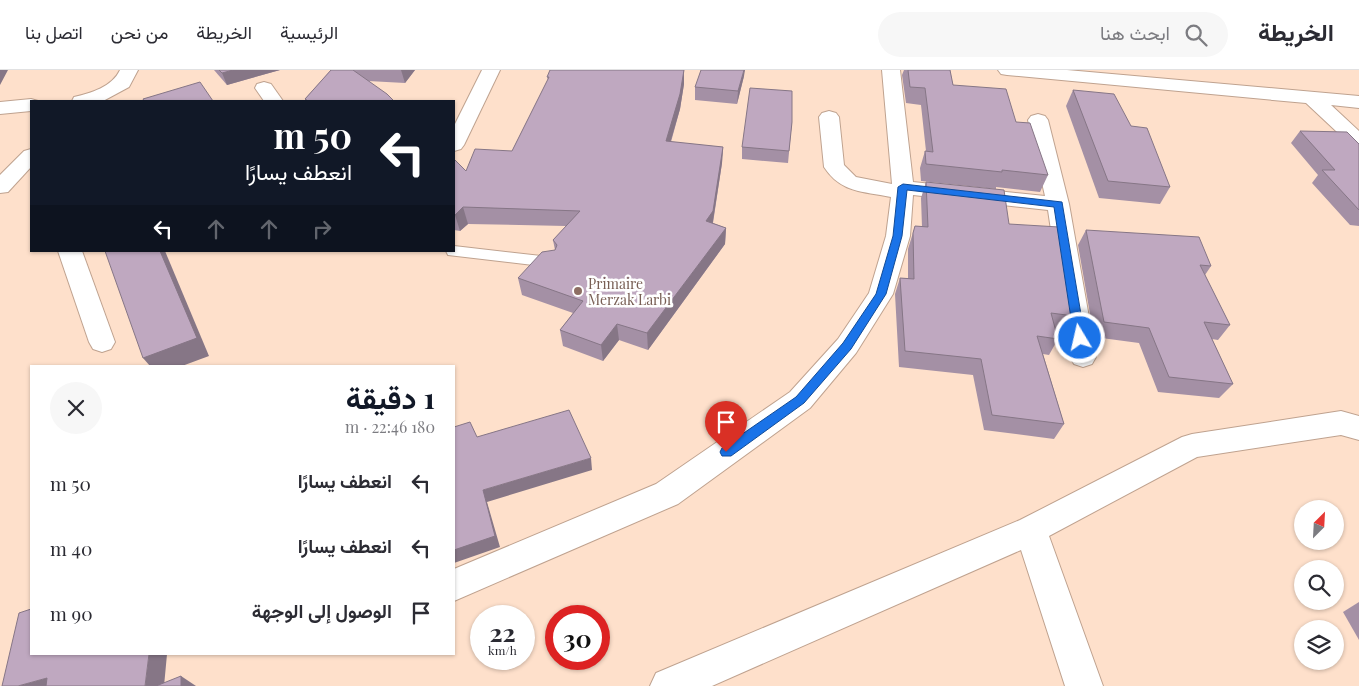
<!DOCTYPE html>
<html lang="ar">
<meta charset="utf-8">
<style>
:root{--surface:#fff;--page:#f7f7f7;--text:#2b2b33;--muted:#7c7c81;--line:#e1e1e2;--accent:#111827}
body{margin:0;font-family:"Playfair Display",Vazirmatn,serif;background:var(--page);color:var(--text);direction:rtl;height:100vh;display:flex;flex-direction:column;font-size:19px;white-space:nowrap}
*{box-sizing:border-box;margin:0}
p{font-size:16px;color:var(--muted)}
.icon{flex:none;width:28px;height:28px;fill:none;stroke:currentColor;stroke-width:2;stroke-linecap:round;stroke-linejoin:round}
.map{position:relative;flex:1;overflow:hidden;direction:ltr}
.panel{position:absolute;left:30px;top:295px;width:425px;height:290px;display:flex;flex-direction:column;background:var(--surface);border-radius:0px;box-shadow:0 1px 4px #0004;direction:rtl}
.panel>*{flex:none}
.top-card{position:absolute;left:30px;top:30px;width:425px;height:152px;border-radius:0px;box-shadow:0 1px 4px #0004;direction:rtl;background:#111827;color:#fff;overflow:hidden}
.needle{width:32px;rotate:24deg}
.controls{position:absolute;left:1294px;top:430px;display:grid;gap:10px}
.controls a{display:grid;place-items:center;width:50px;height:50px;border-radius:50%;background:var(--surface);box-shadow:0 1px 4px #0004;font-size:25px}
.speed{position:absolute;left:470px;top:535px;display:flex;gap:10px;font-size:25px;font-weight:700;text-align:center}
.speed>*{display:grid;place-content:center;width:65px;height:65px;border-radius:50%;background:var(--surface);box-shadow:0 1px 4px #0004;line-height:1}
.speed small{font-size:12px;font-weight:400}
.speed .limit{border:8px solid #d22;background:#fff;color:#111}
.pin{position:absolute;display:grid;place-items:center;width:42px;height:42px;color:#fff;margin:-51px -21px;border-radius:50% 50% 50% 0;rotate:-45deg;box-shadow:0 0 5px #0007}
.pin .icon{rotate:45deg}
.me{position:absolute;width:55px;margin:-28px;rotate:351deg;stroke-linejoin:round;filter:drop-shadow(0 0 4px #0008)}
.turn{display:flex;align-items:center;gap:18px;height:105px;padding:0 20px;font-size:22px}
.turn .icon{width:65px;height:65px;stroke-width:2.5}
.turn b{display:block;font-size:35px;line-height:42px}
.lanes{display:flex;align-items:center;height:48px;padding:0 20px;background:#0003;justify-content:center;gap:25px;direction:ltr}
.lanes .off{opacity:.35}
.round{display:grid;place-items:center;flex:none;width:52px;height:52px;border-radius:26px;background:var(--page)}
.summary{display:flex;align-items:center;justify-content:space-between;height:85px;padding:0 20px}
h1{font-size:30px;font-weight:700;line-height:38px;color:var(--accent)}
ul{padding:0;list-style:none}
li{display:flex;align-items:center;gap:15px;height:65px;padding:0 20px}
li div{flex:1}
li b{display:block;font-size:19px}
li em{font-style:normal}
header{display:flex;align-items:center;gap:30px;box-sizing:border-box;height:70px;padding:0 25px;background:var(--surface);border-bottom:1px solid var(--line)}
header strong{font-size:24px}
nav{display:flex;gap:28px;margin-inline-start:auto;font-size:18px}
.search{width:350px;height:45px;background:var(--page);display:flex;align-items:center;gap:12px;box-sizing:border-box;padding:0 18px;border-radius:28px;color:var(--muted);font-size:19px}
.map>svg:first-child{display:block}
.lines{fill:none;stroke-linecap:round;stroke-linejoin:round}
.service-casing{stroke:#bfa28f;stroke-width:2}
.minor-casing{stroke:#bfa28f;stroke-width:2}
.service{fill:#fff;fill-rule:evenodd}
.minor{fill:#fff;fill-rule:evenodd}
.wall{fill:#a490a5}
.shaded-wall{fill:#867686}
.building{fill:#bfa8c0;stroke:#867686}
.route{fill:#1a73e8;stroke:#114b97}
.education-dot{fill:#8d6e63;stroke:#fff;stroke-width:2}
.labels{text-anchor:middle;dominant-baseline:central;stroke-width:5;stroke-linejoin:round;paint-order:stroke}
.education-label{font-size:14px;fill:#785e54;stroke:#fff;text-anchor:start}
</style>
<header>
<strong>الخريطة</strong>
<div class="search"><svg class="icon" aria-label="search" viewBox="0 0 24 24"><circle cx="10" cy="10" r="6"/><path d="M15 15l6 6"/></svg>ابحث هنا</div>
<nav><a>الرئيسية</a><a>الخريطة</a><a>من نحن</a><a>اتصل بنا</a></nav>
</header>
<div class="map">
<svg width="1359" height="616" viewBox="0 0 1359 616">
<rect width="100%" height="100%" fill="#fee0cb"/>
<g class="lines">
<g class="service-casing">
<polygon id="service" points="454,176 550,187 556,188 558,192 556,196 550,197 448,185 446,181 454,181"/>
</g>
<g class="minor-casing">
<g id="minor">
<path d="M 120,0 L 138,0 L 129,17 L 103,31 L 72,31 L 74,27 C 91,23 112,17 120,0 Z"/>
<polygon points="482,0 500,0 464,75 461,79 454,81 454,56"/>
<path d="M 882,0 L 900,0 L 913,112 L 1045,126 L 1028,50 L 1031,46 L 1038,44 L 1045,46 L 1048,50 L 1069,134 L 1096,287 L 1092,294 L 1083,297 L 1074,294 L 1070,287 L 1048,140 L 913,125 L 910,166 L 893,224 L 856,283 L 810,338 L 678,434 L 454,531 L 454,499 L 656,414 L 790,322 L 838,269 L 869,223 L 886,166 L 891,127 C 862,121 841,123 824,97 L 819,47 L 822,43 L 829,41 L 836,43 L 839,47 L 844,95 L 856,107 L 892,114 Z"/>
<polygon points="998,0 1067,0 1359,26 1359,38 1331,35 1359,61 1359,78 1352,76 1306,33 1007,5 1001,4"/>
<polygon points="264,12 271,14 283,31 264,31 255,18 257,14"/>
<polygon points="31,29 38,31 31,31 31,41 0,44 0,32"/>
<polygon points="31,79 31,97 8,122 0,123 0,105 24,81"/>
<polygon points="58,181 82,181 115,272 111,279 102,282 93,279 89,272"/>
<polygon points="1341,341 1359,346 1359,370 1341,365 1197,387 1049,466 1103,616 1065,616 1021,480 712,616 650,616 656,603 1020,450 1182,367 1192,364"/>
</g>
</g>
<use href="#service" class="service"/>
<use href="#minor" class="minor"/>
</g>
<g class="wall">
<polygon points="214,0 280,0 227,15"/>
<polygon points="331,0 415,0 405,13 368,11 394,31 306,31 305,29"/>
<polygon points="684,0 684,14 680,39 671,72 723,77 722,93 713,153 726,158 725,174 648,280 619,270 603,291 563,276 560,260 573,243 522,225 518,208 555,180 553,170 566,156 468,154 460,161 454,160 454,89 466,101 512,81 548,10 547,7"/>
<polygon points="904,0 950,0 953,15 1016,52 1048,105 1040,122 996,117 996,119 921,111 920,98 925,81 926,81 921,35 906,33 902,5"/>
<polygon points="744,6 737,34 695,30 695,17"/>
<polygon points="1073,20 1131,56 1170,117 1160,134 1099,128 1066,36"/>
<polygon points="792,52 788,93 742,89 742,77"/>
<polygon points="1300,61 1359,74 1359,156 1350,155 1312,113 1318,105 1291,73"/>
<polygon points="926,112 1009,154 1074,246 1064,262 1056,261 1058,269 1049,285 1043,284 1064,354 1054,369 984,360 973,305 899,297 895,224 900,208 908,208 908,179 915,156 922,157 921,128"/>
<polygon points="1086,160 1211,196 1205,205 1230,255 1218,270 1212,269 1233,314 1219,328 1158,322 1139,273 1094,267 1078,175"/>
<polygon points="1359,532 1359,570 1343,542"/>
</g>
<g class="shaded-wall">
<polygon points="0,0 8,0 0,15"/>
<polygon points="233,0 280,0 227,15 222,3"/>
<polygon points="401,0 415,0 405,13"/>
<polygon points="684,0 684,14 680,39 666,87 666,71"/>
<polygon points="744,0 745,0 744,6 737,34 738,21"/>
<polygon points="723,77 722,93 712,157 706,151"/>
<polygon points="463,137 468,154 460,161 455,145"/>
<polygon points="726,158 725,174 648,280 647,263"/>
<polygon points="160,181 165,181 209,286 182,296 150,296 143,288"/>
<polygon points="617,254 619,270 603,291 601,275"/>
<polygon points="591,388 592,400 487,432 500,477 454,493 454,480 483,420"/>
<polygon points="149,584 167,584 164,616 145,616"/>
<polygon points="181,606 196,616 181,616"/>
<polygon points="47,608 63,616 18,616"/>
</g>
<g class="building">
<polygon points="219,0 233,0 222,3"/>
<polygon points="331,0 353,0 387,24 394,31 308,31 305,29"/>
<polygon points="550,0 684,0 680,24 666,71 723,77 713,141 706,151 726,158 647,263 617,254 601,275 560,260 583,231 518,208 542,182 555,180 557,175 553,170 580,141 463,137 455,145 454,145 454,89 466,101 475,79 512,81 549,7 547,7"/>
<polygon points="701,0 744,0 738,21 695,17"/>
<polygon points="908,0 950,0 953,15 1006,19 1016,52 1030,53 1048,105 1002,100 1002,102 926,94 925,81 933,82 925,18 910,17"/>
<polygon points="200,12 213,31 144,31 143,29"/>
<polygon points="750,18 792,21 792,52 789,81 742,77"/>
<polygon points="1073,20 1114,24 1131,56 1147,58 1170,117 1108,111"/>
<polygon points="1300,61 1347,62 1359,74 1359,140 1322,100 1335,100"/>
<polygon points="926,112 1004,120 1009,154 1059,157 1074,246 1051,243 1058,269 1037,266 1064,354 992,345 981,289 905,281 900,208 914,209 913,163 915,156 928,157"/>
<polygon points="1086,160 1199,167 1211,196 1200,195 1230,255 1204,252 1233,314 1169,307 1149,258 1104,252"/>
<polygon points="105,181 160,181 197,268 143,288"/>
<polygon points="569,340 591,388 483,420 495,466 454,480 454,357 470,352 477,367"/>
<polygon points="31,539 31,584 149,584 145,616 46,616 47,608 18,616 2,616 19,543"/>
<polygon points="181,606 181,616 156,616"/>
</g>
<polygon class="route" points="903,114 1062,132 1085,268 1084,270 1076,270 1074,268 1054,137 907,120 902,166 886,224 851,279 804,333 731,386 722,386 720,382 722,378 796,327 843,273 876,224 893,166 898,117"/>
<circle class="education-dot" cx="578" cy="221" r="5"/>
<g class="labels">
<g class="education-label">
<text x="588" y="213">Primaire<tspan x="588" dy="16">Merzak Larbi</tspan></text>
</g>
</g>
</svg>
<div class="controls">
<a><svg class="needle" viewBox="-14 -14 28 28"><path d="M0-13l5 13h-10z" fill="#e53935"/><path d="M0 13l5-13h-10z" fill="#7c7c81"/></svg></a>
<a><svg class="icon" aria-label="search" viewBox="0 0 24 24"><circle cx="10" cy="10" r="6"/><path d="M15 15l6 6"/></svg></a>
<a><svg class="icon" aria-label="layers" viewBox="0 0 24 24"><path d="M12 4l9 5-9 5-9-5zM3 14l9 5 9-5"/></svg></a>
</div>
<div class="speed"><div>22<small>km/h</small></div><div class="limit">30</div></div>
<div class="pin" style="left:726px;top:382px;background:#d93025"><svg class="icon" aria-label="arrive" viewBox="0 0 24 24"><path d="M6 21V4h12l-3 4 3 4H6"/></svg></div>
<svg class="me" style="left:1080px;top:268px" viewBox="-20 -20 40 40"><circle r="17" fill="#1a73e8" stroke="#fff" stroke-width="3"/><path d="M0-11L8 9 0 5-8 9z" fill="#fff"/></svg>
<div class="top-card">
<div class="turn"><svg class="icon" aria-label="left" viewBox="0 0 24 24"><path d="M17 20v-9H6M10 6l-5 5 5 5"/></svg><div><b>50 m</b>انعطف يسارًا</div></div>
<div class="lanes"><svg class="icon" aria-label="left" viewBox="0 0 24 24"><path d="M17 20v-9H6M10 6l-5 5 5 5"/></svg><svg class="icon off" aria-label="ahead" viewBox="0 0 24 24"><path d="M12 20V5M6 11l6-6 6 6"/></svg><svg class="icon off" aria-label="ahead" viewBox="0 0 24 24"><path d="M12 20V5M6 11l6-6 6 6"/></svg><svg class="icon off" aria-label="right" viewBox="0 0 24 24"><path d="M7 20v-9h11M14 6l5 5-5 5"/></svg></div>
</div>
<section class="panel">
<div class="summary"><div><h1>1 دقيقة</h1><p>180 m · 22:46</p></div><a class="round"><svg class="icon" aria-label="close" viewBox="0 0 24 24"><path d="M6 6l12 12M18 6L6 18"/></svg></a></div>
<ul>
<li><svg class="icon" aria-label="left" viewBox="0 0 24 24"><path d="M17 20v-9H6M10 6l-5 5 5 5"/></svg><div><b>انعطف يسارًا</b></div><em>50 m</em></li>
<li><svg class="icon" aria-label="left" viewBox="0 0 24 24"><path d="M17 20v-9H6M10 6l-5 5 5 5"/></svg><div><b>انعطف يسارًا</b></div><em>40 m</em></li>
<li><svg class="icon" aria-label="arrive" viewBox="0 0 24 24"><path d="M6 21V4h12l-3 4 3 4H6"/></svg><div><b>الوصول إلى الوجهة</b></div><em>90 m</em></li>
</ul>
</section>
</div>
